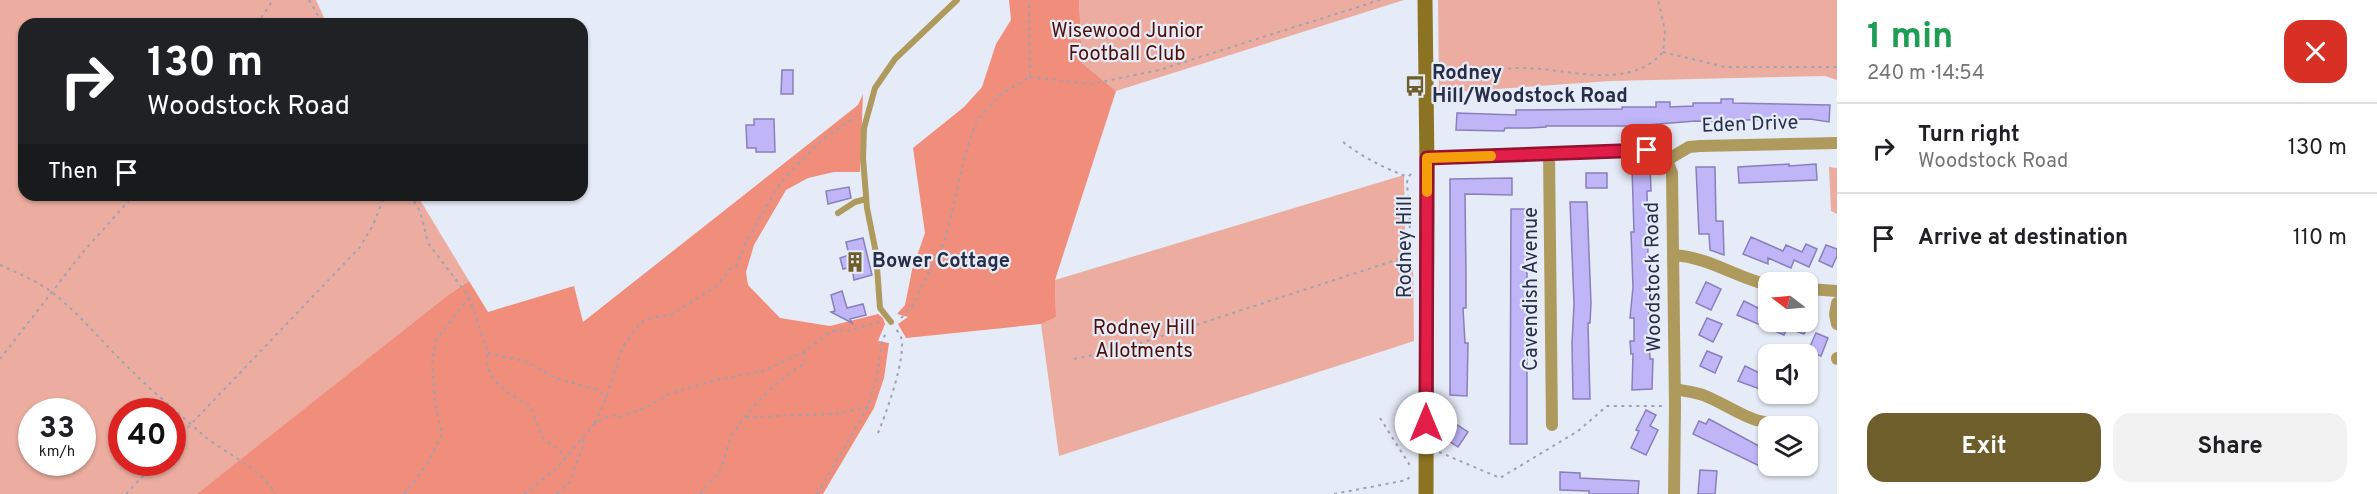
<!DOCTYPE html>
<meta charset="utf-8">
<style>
:root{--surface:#fff;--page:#f2f2f2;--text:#202124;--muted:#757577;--line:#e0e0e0;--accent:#6e5e2b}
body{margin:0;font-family:Overpass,sans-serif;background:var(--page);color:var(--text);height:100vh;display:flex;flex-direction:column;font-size:22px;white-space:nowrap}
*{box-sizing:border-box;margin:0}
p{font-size:20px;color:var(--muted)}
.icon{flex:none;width:33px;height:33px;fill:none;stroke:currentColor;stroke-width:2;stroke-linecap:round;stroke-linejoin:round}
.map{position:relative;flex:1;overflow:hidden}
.sheet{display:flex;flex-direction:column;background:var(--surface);width:540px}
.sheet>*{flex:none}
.hud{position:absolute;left:18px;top:18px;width:570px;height:183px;border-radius:18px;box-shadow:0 2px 4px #0004;background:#202124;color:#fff;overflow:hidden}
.needle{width:39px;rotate:286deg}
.controls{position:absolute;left:1758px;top:272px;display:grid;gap:12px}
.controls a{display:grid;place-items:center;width:60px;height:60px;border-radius:12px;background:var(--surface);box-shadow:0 2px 4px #0004;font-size:30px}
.speed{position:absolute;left:18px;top:398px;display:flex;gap:12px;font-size:30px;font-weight:700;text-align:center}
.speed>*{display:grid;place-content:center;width:78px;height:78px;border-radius:50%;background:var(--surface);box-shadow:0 2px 4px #0004;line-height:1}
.speed small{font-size:15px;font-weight:400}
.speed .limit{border:9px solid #d22;background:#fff;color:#111}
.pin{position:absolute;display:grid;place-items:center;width:51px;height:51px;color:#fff;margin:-26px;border-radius:12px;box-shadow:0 3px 9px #0006}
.me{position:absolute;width:66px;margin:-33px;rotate:0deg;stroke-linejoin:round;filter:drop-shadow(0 0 4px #0008)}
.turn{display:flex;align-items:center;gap:21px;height:126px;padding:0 30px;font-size:27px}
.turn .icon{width:78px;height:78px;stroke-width:2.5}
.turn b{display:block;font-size:42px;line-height:51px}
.then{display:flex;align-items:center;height:57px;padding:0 30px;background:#0003;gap:12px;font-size:22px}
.round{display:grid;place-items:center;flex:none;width:63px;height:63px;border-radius:18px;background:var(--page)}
.head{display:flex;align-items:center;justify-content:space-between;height:102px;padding:0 30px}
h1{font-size:36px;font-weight:700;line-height:45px;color:#1e9e55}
.button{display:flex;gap:12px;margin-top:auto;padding:12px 30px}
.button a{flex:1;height:69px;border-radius:18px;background:var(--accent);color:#fff;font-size:24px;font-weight:700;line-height:69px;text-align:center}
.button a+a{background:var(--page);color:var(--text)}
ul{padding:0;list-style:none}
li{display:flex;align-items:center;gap:18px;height:90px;padding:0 30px;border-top:2px solid var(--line)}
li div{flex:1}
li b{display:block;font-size:22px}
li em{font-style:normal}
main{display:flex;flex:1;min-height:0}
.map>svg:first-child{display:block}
.green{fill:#ecada0;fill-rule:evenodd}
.forest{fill:#f18d7b}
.building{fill:#c0b6f7;stroke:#897fbc;stroke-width:1.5}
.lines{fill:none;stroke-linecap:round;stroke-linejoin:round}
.path{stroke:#9da3b4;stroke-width:2;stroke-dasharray:3 4.5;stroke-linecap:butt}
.lane{stroke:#af9a5e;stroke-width:6}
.street{stroke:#af9a5e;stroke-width:12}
.secondary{stroke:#8c7324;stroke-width:15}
.route-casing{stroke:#92132f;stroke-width:15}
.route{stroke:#e11d48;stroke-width:10}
.slow{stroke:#f59e0b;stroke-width:10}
.labels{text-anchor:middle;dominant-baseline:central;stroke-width:4.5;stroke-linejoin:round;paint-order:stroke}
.park-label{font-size:20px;fill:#4e1008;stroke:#e6ebf8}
.poi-label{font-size:20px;font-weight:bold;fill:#272e47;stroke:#e6ebf8;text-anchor:start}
.street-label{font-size:20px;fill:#272e47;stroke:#e6ebf8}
</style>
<main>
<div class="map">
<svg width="1837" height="494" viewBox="0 0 1837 494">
<rect width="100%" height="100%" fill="#e6ebf8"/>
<g class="green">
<path d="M 0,0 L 316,0 L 327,24 L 24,24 L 24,195 L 417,195 L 469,281 L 448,295 L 198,494 L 0,494 ZM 32,411 L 82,411 L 82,462 L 32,462 ZM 122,411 L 172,411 L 172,462 L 122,462 Z"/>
<polygon points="1079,0 1404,0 1116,91 1082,63"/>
<polygon points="1438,0 1837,0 1837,80 1825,76 1611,81 1439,93"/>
<polygon points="1829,167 1837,168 1837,214 1831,211"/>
<polygon points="1404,175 1405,238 1404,248 1413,265 1414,341 1059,456 1041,324 1056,316 1055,280"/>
</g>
<g class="forest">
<polygon points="1009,0 1079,0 1082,63 1116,91 1055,280 1056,317 1041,324 906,338 898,324 908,317 897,314 905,305 912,270 925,233 913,148 964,107 982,87 996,44 1011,20"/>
<polygon points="863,94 860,172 834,172 808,178 786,190 754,245 746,272 748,285 780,318 830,326 878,314 883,318 885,324 878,341 889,343 884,378 874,408 823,494 197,494 448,295 469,281 488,312 574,286 583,322 858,105"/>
</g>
<g class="building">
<polygon points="782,70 793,70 793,94 781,94"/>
<polygon points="1721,99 1733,99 1733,103 1830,105 1829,122 1810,119 1742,120 1742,123 1696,121 1634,126 1546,126 1546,127 1529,128 1505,128 1504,131 1456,130 1457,113 1516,115 1516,110 1622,109 1622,107 1656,107 1656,102 1670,102 1670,107 1693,106 1693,103 1721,103"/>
<polygon points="754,119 774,119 775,152 756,152 756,148 747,148 746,125 754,125"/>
<polygon points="1789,164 1789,166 1816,164 1817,180 1739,183 1738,167"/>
<polygon points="1650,167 1651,191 1647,191 1648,255 1652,300 1649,300 1649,323 1652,323 1653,336 1649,336 1650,359 1653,359 1652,389 1632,390 1633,354 1631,354 1630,341 1634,341 1634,318 1630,318 1633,287 1631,232 1634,232 1632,168"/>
<polygon points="1696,167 1715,167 1716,221 1723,221 1724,255 1710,250 1709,234 1699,234"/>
<rect x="1586" y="173" width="21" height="15"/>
<polygon points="1512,178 1512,195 1465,194 1466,276 1466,308 1463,308 1465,343 1468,343 1467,396 1450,395 1450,179"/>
<polygon points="849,187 851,198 828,204 826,191"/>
<polygon points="1570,202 1587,202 1591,303 1590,323 1588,323 1590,399 1573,399 1572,343 1574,304"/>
<polygon points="1511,209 1527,209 1527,444 1510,444"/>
<polygon points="1751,237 1783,251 1786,245 1802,252 1806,244 1817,249 1809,267 1794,260 1791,268 1768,258 1768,264 1743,254"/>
<polygon points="863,238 872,275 854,280 852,267 843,269 840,258 849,255 846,242"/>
<polygon points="1826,245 1837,249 1837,256 1832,267 1819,261"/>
<polygon points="1706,282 1721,289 1711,310 1696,303"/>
<polygon points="842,291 847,308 863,304 866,315 850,319 852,323 831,312 835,311 831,295"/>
<polygon points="1744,301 1768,313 1768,321 1809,321 1804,334 1787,328 1784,335 1737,315"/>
<polygon points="1707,318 1722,324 1713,342 1699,335"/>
<polygon points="1816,333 1828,338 1821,356 1808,351"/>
<polygon points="1707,351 1722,357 1715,373 1700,366"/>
<polygon points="1745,366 1768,377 1768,392 1738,381"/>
<polygon points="1646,410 1656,415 1650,426 1658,430 1646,455 1631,448 1639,431 1636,430"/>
<polygon points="1709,419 1768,451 1768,470 1693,434 1699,421 1706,424"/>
<polygon points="1453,422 1468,432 1458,447 1443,437"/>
<polygon points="1700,470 1717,471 1715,494 1698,494"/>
<polygon points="1560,472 1580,473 1580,478 1639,481 1638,494 1589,494 1589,491 1560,490"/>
</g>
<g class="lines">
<g class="path">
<polyline points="309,0 323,24"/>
<polyline points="257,24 273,0"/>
<polyline points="1663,52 1725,67 1837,67"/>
<path d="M 1441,74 C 1468,73 1496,68 1523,68 C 1568,68 1628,92 1663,52 L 1665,30 L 1658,0"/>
<polyline points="1030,77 1091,84 1159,70 1380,0"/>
<path d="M 1343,142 C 1364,158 1384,168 1408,177"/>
<path d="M 410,195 L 420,211 L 428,243 L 469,297 L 488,353 C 482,380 510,394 530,406 L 543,438 L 566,456"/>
<path d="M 0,265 C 18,273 37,281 53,293 C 83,317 106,347 134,373 C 155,394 180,414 202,434 C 226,455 260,466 275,494"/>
<polyline points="901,318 911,308 945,240 966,152 977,120 1001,94 1030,77 1029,0"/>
<polyline points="488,353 528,362 555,378 598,390 606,398"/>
<polyline points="0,359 83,252 134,195"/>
<path d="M 1074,359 L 1122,349 L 1402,258 C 1415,245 1408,201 1407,183 L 1408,177 L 1413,172"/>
<polyline points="746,417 834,414 868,407"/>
<polyline points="1380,418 1411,467"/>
<polyline points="595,423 606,398 622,348 641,322 655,317 671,315 717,286 729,270 736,266 746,242 777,188 792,170 823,139 857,116"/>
<path d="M 878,433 C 886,414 907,356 901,337 C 900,336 897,330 896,329"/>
<polyline points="172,444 360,247 373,225 385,195"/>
<polyline points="1439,452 1500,478 1578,431 1607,406 1663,406"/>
<polyline points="126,494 156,462"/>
<polyline points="404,494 426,466 442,434 435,402 432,364 436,340 469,297"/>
<polyline points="524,494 557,468 595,423 611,415 619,417 647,407 669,394 685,389 721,379 763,371 804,352 831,331 850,330 879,322"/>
<polyline points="557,494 569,483 583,446 584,436"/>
<path d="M 700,494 C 705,486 713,481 718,473 C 725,463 725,449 731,438 C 742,414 782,375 805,364 L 804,352"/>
<polyline points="817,494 868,407 877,376 882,341 887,331"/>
<polyline points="1334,494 1407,480 1411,475"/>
</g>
<g class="lane">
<polyline points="838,213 855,202 866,199"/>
<polyline points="891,322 880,308 876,253 867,208 863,158 864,128 875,88 895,59 957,0"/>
</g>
<g class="street">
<polyline points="1549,153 1552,425"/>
<polyline points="1427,158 1633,150 1647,150 1659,154 1667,160 1672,173 1675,406 1674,494"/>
<polyline points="1667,160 1689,147 1700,146 1837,143"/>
<path d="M 1674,255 C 1707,257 1736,277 1768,285"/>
<polyline points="1808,289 1837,291"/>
<polyline points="1837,303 1835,314 1837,324"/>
<polyline points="1837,359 1837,358"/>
<path d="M 1675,389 C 1684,391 1694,392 1703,395 C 1732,406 1755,429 1788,422"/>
</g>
<polyline class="secondary" points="1425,0 1427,167 1426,494"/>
</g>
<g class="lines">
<g class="route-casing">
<polyline id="route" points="1426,423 1427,158 1647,150"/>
</g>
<use href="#route" class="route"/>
<polyline class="slow" points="1427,192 1427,158 1491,156"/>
</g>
<defs>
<g id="bus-bare" transform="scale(1.62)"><path d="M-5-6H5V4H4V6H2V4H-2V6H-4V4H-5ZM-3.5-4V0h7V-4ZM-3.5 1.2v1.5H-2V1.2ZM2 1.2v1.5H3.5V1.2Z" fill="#6e5e2b" stroke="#e6ebf8" stroke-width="2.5" paint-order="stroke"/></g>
<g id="building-bare" transform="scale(1.62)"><path d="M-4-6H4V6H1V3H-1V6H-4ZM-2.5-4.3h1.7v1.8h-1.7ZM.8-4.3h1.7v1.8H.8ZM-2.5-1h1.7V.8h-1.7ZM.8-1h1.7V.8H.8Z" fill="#6e5e2b" stroke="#e6ebf8" stroke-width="2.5" paint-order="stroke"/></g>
</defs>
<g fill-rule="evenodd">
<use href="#bus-bare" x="1415" y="86"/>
<use href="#building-bare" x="855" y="262"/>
</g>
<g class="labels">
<g class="park-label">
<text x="1127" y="32">Wisewood Junior<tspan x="1127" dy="23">Football Club</tspan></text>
<text x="1144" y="329">Rodney Hill<tspan x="1144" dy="23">Allotments</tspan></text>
</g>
<g class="poi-label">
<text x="1432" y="74">Rodney<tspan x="1432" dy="23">Hill/Woodstock Road</tspan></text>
<text x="872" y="262">Bower Cottage</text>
</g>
<g class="street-label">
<text transform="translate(1750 125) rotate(-2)">Eden Drive</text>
<text transform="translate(1406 247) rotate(-90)">Rodney Hill</text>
<text transform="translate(1654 277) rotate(-91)">Woodstock Road</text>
<text transform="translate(1532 289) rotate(-90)">Cavendish Avenue</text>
</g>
</g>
</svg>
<div class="controls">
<a><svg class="needle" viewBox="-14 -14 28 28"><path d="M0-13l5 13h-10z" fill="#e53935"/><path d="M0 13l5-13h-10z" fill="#757577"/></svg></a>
<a><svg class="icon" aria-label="sound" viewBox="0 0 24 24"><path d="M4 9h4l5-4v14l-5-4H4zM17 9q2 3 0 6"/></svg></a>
<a><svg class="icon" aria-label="layers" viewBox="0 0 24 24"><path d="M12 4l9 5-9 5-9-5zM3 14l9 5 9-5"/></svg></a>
</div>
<div class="speed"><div>33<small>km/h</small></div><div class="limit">40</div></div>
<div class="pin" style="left:1647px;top:150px;background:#d93025"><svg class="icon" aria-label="arrive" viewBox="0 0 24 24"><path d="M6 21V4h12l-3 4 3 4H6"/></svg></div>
<svg class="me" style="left:1426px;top:423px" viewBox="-20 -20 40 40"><circle r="19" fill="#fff"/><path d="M0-13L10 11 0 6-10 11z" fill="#e11d48"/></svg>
<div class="hud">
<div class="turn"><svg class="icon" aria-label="right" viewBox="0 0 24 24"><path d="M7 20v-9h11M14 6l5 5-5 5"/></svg><div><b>130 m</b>Woodstock Road</div></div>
<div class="then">Then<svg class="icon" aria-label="arrive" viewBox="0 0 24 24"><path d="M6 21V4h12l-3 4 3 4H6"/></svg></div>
</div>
</div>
<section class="sheet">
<div class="head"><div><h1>1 min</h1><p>240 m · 14:54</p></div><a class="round" style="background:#d93025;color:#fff"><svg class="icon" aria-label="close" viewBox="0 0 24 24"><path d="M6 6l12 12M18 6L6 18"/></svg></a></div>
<ul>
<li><svg class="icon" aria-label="right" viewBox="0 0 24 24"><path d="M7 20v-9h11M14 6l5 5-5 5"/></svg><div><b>Turn right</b><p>Woodstock Road</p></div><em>130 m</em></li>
<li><svg class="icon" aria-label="arrive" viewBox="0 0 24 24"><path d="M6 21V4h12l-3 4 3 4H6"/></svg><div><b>Arrive at destination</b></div><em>110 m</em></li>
</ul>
<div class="button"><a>Exit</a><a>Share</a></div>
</section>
</main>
